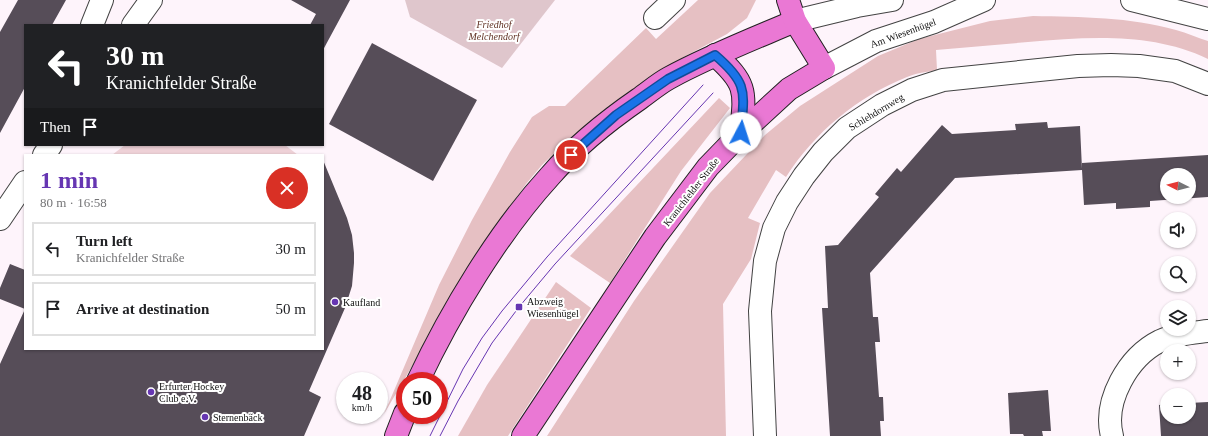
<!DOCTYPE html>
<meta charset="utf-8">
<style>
:root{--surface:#fff;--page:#f6f6f6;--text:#202124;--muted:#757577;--line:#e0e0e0;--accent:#6636b2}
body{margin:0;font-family:Georgia,serif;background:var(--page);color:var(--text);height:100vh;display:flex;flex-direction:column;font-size:15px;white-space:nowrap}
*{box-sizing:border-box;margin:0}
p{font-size:13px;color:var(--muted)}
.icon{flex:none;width:22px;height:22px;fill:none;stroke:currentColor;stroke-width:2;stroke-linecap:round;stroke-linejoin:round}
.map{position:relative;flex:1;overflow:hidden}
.drawer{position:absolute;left:24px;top:154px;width:300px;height:196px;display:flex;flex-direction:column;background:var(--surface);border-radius:0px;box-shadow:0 1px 3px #0004}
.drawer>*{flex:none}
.hud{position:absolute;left:24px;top:24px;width:300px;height:122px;border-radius:0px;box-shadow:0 1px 3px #0004;background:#202124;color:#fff;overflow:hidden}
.needle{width:26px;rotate:276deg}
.fabs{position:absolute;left:1160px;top:168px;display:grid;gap:8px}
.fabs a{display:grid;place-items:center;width:36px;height:36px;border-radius:50%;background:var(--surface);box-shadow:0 1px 3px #0004;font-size:20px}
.speed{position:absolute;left:336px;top:372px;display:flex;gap:8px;font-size:20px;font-weight:700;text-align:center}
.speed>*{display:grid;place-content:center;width:52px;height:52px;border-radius:50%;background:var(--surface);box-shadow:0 1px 3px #0004;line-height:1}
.speed small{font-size:10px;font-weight:400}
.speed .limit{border:6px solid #d22;background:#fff;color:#111}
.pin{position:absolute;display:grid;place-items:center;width:34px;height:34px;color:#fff;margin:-17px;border:2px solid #fff;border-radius:50%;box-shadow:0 1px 4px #0007}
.me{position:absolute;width:44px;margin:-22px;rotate:5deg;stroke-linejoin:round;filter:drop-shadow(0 0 3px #0008)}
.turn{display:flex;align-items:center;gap:14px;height:84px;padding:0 16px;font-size:18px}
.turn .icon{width:52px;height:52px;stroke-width:2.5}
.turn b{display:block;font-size:28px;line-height:34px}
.then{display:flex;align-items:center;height:38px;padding:0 16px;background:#0003;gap:8px;font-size:15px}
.round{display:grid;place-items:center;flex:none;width:42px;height:42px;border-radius:21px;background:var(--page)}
.summary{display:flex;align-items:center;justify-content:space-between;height:68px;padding:0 16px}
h1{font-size:24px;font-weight:700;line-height:30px;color:var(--accent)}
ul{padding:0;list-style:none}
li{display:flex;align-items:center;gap:12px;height:54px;margin:0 8px 6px;padding:0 8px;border:2px solid var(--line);border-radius:0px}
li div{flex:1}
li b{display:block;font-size:15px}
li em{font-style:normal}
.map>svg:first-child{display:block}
.green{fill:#e6c0c3}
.cemetery{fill:#dfc6cc}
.pitch{fill:#eed1d7}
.building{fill:#564d58;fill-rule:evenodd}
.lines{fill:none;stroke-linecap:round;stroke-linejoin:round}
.minor-casing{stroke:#434343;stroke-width:24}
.major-casing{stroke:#212121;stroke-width:24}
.minor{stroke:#fff;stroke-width:22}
.major{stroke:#ea78d4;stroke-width:22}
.tram{stroke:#6636b2;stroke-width:1}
.route-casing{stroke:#114b97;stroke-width:10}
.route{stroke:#1a73e8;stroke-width:7}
.poi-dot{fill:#6636b2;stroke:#fff;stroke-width:1.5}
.labels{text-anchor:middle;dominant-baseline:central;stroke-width:4;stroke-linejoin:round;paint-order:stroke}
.park-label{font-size:10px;font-style:italic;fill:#623426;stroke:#fff}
.street-label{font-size:10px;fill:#101010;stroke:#fff}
.poi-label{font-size:10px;fill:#101010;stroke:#fff;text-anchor:start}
</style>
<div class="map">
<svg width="1208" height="436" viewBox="0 0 1208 436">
<rect width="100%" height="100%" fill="#fef4fb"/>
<g class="green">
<polygon points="698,0 756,0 747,18 727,34 682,58 605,109 566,142 542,165 526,184 486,240 384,414 439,285 472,220 510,152 532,117 549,106 565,106 646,28 656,39"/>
<path d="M 1033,16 C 1081,17 1130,17 1176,30 C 1187,33 1198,38 1208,41 L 1208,59 C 1152,32 1088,37 1028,42 C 997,45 967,47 936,50 L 937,70 C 927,72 916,73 907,77 C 857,97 815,132 786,177 L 776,170 L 748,218 L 760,223 L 751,259 L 723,304 L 726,436 L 547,436 L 634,301 L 710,193 L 765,135 L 800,106 L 878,56 L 919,39 L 990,21 Z"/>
<polygon points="719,98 730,108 681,171 610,283 570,256"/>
<polygon points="556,282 591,308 508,436 458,436 487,385"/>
</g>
<polygon class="cemetery" points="405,0 555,0 502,68 410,17"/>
<polygon class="pitch" points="125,145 285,145 298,155 112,155"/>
<g class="building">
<polygon points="18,0 66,0 52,25 25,25 25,87 0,133 0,32"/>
<polygon points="291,0 350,0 323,50 323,25 310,25 316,14"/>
<polygon points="372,43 477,100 433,181 329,124"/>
<path d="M 1047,122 L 1048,128 L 1080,126 L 1082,169 L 1082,163 L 1208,155 L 1208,197 L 1150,201 L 1150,207 L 1116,209 L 1116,203 L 1084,205 L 1082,170 L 955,178 L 870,273 L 873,317 L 878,317 L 880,342 L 875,342 L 879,397 L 883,397 L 884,421 L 880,421 L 881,436 L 830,436 L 822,308 L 828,308 L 825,246 L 838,245 L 879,197 L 875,194 L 897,168 L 901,172 L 942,125 L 952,134 L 1016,130 L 1015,124 ZM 1167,175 L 1189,175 L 1189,197 L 1167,197 Z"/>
<polygon points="323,160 347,218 352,235 354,253 354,263 352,286 345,308 309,391 321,397 304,436 0,436 0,364 25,309 0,299 0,288 10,264 25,270 25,349 323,349"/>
<polygon points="1048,390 1051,431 1042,431 1043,436 1024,436 1023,434 1010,434 1008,393"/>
<polygon points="1208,402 1208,436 1161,436 1159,405 1167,404 1167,417 1189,417 1189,403"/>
</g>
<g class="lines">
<g class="minor-casing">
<g id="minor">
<polyline points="1132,0 1208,19"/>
<polyline points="655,18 674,0"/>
<polyline points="795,21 857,6 892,0"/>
<polyline points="92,25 102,0"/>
<polyline points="133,25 151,0"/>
<polyline points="824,68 876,41 934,22 984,0"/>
<polyline points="44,155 51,145"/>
<polyline points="0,219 25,182"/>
<polyline points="765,436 760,311 765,261 774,228 787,202 804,176 823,152 847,128 882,105 912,90 943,80 1078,66 1111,65 1139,66 1175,71 1208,84"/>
<path d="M 1112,436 C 1103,401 1128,357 1160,341 C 1175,334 1192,333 1208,331"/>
</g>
</g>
<g class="major-casing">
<g id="major">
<path d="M 715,55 C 748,84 745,92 741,133"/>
<path d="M 418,381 C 451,311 498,233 550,176 C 576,146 607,121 639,99 C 649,92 658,84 669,78 C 709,56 753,39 795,21"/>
<polyline points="396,436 405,413"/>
<polyline points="523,436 655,237 708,167 741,133 789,89 824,68 795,21 788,0"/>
</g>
</g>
<use href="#minor" class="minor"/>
<use href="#major" class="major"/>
<g class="tram">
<polyline points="430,436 463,369 482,338 502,311 547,257 703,85"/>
<polyline points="440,436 458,401 492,343 519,307 555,264 713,93"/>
</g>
</g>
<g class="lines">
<g class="route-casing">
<path id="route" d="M 571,155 L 616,115 L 668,79 L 715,55 C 749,84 744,92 741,133"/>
</g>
<use href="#route" class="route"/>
</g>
<g class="poi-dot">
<circle cx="335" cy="302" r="4"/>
<rect x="515" y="303" width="8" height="8" rx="2"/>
<circle cx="151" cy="392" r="4"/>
<circle cx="205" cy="417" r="4"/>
</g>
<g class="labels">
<g class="park-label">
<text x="494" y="24">Friedhof<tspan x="494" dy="12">Melchendorf</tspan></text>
</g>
<g class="street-label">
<text transform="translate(903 33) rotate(-20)">Am Wiesenhügel</text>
<text transform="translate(876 112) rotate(-31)">Schlehdornweg</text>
<text transform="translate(691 192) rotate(-52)">Kranichfelder Straße</text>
</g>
<g class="poi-label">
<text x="527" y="301">Abzweig<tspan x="527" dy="12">Wiesenhügel</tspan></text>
<text x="343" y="302">Kaufland</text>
<text x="159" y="386">Erfurter Hockey<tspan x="159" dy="12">Club e.V.</tspan></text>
<text x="213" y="417">Sternenbäck</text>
</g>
</g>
</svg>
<div class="fabs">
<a><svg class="needle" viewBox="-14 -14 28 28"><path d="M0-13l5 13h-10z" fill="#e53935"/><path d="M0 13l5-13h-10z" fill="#757577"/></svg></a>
<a><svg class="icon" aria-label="sound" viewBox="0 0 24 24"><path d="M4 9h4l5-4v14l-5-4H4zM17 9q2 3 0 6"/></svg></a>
<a><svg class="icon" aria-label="search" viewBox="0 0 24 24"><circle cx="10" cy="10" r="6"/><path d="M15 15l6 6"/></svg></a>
<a><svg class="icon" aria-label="layers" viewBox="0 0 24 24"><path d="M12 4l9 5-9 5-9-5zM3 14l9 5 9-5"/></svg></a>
<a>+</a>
<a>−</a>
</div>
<div class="speed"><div>48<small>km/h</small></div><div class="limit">50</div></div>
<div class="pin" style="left:571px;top:155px;background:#d93025"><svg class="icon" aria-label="arrive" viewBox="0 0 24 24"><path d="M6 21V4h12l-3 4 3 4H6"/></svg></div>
<svg class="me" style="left:741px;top:133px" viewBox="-20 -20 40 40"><circle r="19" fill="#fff"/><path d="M0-13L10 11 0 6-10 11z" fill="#1a73e8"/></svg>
<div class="hud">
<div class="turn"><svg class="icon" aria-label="left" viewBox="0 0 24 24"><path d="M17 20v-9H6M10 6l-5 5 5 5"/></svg><div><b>30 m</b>Kranichfelder Straße</div></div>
<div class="then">Then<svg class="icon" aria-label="arrive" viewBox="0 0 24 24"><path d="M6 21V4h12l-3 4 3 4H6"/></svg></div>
</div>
<section class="drawer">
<div class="summary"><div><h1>1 min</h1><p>80 m · 16:58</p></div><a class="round" style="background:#d93025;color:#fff"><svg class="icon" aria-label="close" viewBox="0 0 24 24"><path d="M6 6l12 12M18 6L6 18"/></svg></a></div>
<ul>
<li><svg class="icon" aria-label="left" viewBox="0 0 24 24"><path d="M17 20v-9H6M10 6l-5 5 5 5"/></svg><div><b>Turn left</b><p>Kranichfelder Straße</p></div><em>30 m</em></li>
<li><svg class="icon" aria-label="arrive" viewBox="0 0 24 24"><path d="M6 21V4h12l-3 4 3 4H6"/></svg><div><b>Arrive at destination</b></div><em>50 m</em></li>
</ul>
</section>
</div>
